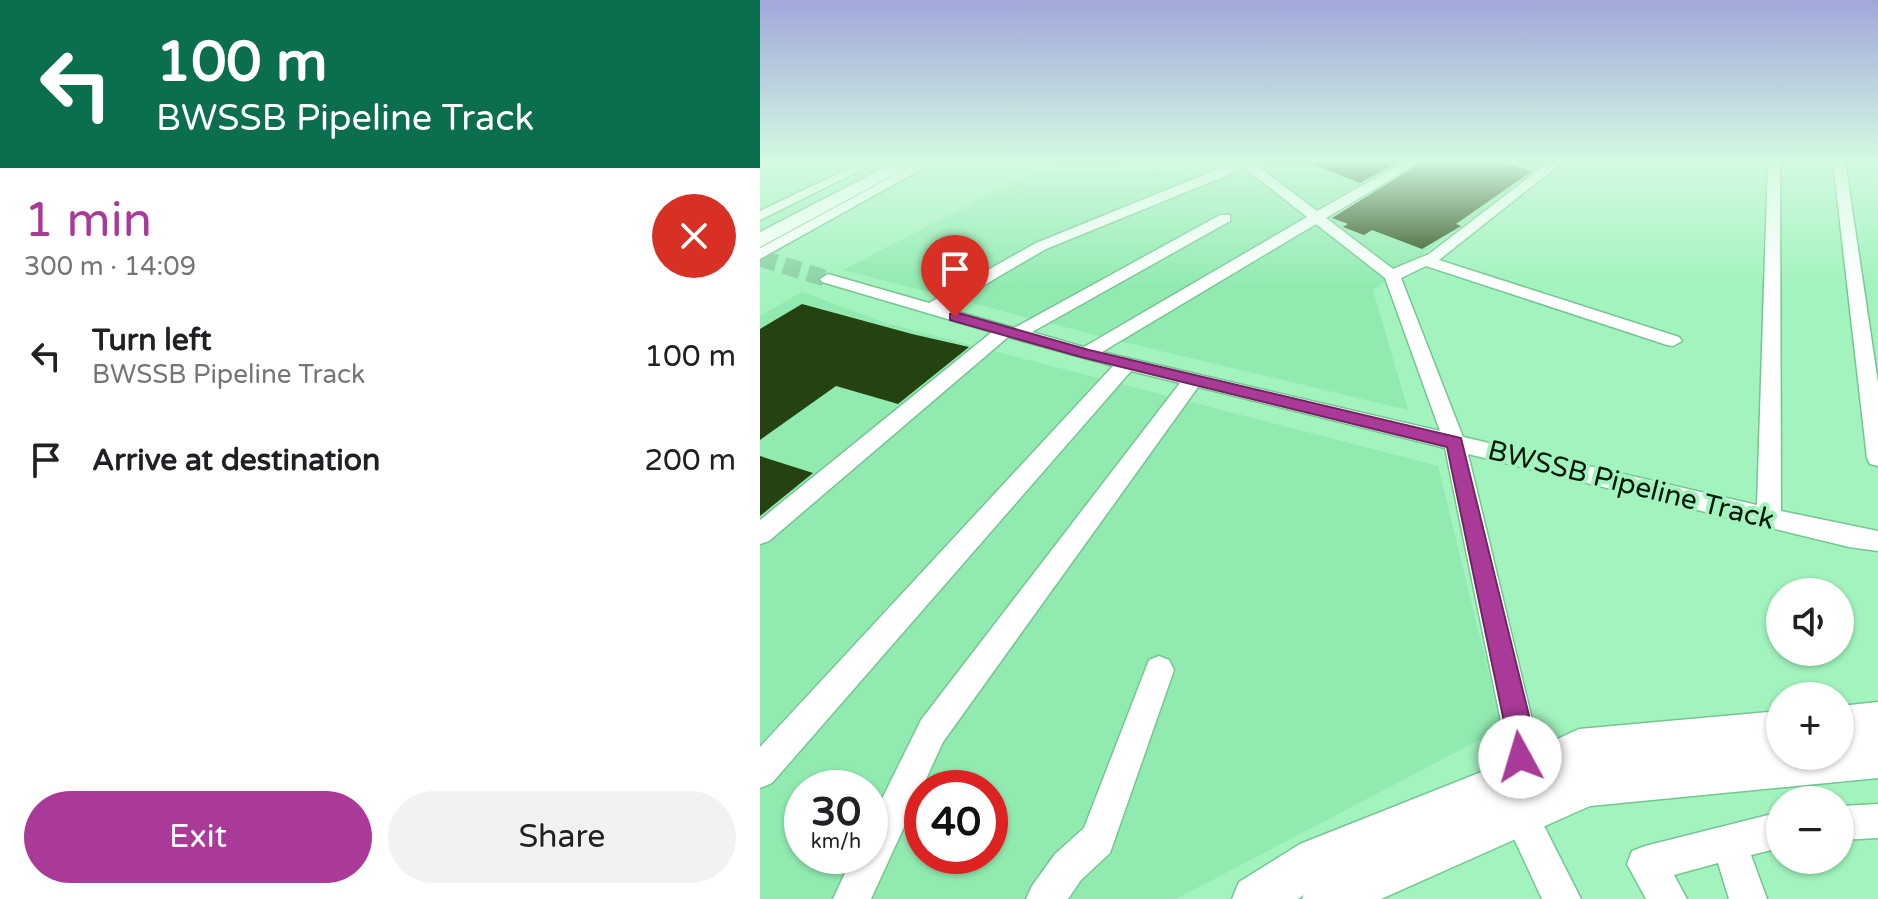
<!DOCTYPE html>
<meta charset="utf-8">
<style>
:root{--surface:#fff;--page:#f2f2f2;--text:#202124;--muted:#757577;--accent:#a93a97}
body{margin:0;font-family:"Varela Round",sans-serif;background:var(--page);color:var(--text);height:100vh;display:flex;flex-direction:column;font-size:30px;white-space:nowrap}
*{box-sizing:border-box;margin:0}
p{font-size:26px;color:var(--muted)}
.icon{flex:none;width:44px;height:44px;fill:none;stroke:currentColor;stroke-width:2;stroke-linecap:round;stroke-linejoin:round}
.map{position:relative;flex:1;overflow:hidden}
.panel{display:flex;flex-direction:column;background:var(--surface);width:760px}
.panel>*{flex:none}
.top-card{background:#0b6e4f;color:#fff;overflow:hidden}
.tools{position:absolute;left:1006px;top:578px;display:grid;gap:16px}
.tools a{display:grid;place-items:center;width:88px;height:88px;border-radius:50%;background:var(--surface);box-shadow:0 2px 6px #0004;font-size:40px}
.speed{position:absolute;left:24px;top:770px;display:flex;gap:16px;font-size:40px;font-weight:700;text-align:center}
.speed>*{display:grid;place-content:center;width:104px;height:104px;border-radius:50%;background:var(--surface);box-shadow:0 2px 6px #0004;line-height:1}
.speed small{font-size:20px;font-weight:400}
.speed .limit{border:12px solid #d22;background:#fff;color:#111}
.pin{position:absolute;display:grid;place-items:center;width:68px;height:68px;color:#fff;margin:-82px -34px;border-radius:50% 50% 50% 0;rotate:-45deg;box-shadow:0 0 8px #0007}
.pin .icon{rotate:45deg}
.me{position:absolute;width:88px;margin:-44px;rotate:354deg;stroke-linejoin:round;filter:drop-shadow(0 0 6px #0008)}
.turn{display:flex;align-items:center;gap:28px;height:168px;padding:0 24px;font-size:36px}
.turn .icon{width:104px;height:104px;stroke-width:2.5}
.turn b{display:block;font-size:56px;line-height:68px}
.round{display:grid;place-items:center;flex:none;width:84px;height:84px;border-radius:42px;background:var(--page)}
.head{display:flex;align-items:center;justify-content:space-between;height:136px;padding:0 24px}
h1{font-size:48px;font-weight:600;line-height:60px;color:var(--accent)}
.cta{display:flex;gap:16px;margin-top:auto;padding:16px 24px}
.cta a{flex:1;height:92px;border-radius:48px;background:var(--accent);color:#fff;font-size:32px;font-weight:600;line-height:92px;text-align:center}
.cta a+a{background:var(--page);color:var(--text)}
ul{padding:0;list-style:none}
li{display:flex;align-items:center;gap:24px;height:104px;padding:0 24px}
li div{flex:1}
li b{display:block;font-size:30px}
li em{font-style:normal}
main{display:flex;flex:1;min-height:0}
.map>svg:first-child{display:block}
.built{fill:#91ebb1;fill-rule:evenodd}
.building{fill:#254310}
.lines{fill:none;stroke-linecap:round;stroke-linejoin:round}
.minor-tunnel{stroke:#8ad2a3;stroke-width:17;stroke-dasharray:17 8;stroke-linecap:butt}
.minor-casing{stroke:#75c592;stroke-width:3}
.major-casing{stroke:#75c592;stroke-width:3}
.highway-casing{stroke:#75c592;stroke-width:3}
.minor{fill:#fff;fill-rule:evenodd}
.major{fill:#fff;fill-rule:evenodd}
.highway{fill:#fff;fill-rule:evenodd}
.route{fill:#a93a97;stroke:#6e2662;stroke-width:2}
.labels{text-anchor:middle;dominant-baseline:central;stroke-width:8;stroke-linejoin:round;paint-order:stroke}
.street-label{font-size:28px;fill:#001709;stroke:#a2f3be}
</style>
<main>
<section class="panel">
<div class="top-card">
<div class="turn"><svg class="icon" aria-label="left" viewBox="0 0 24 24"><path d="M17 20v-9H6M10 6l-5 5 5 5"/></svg><div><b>100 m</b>BWSSB Pipeline Track</div></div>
</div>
<div class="head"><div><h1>1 min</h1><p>300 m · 14:09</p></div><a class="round" style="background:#d93025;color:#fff"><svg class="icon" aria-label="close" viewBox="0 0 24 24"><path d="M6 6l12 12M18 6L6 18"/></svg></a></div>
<ul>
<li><svg class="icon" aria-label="left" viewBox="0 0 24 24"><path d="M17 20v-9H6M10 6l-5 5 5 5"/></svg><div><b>Turn left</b><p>BWSSB Pipeline Track</p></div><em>100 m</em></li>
<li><svg class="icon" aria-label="arrive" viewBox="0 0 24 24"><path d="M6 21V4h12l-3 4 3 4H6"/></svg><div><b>Arrive at destination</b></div><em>200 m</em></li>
</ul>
<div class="cta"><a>Exit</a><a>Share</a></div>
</section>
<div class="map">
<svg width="1118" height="899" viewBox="0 0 1118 899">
<rect width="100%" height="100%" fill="#a2f3be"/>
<g class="built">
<polygon points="294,161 350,161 429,176 465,166 460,161 792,161 613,290 648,410 351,339 83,270"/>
<path d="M 42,292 L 126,323 L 678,466 L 742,728 L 416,899 L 0,899 L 0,316 ZM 42,788 L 110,788 L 110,856 L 42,856 ZM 162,788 L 230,788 L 230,856 L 162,856 Z"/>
</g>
<g class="building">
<polygon points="544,161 640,161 600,183"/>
<polygon points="664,161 736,161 772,171 696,224 701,226 662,249 612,230 604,235 583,227 588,224 572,218"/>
<polygon points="42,304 152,334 209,347 138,404 76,386 0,440 0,329"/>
<polygon points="0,456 53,473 0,516"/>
</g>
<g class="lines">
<polyline class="minor-tunnel" points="0,258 68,279"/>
<g class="minor-casing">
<g id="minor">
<polygon points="104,161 119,161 0,220 0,211"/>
<polygon points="161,161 176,161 0,259 0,248"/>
<path d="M 478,161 L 498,161 L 495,164 L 557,211 L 646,161 L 661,161 L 566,218 L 633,269 L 669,254 L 790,161 L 804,161 L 679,260 L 919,337 L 922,341 L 913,346 L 907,345 L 666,266 L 641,278 L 703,437 L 997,505 L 1008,161 L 1020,161 L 1021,511 L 1118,531 L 1118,551 L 1089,547 L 708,454 L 776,736 L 777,812 L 821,899 L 782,899 L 743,815 L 744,736 L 685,448 L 438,387 L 183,742 L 111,899 L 73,899 L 93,856 L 110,856 L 110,823 L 161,720 L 420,383 L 371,371 L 12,783 L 0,788 L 0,747 L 353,366 L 248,337 L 9,541 L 0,544 L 0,520 L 232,332 L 62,282 L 60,279 L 68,274 L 169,303 L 276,243 ZM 485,168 L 547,217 L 324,347 L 272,332 L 470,221 L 470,215 L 460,215 L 254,328 L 185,308 L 286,249 ZM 556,224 L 625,278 L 680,431 L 342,352 Z"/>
<polygon points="1073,161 1085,161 1118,383 1118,466 1110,464 1107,458"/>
<polygon points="399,656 409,660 414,670 350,853 321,880 308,899 266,899 272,886 295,854 324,828 389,660"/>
<polygon points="1118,804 1118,838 1080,840 1080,806"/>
<polygon points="1020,812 1020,848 991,855 1007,899 969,899 958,863 914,875 927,899 886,899 867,864 872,851 885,846"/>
</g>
</g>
<g class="major-casing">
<polygon id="major" points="1118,702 1118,778 830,806 621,899 542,899 544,895 538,899 472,899 479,882 540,844 749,761 819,729 1020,711 1020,756 1080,756 1080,706"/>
</g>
<g class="highway-casing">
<polygon id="highway" points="137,161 159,161 0,247 0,232"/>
</g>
<use href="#minor" class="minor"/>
<use href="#major" class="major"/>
<use href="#highway" class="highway"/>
</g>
<linearGradient id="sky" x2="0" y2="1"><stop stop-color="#a1a7db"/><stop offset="0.56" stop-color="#d5fae2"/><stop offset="1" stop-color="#d5fae2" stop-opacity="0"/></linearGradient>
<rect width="1118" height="287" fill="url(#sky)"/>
<polygon class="route" points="195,312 329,350 701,438 774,736 774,757 770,767 760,770 751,767 747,757 747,736 687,447 321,357 190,320 190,314"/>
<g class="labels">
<g class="street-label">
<text transform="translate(871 485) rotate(14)">BWSSB Pipeline Track</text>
</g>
</g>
</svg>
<div class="tools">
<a><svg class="icon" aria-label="sound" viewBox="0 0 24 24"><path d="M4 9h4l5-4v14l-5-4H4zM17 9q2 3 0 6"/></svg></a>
<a>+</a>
<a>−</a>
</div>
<div class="speed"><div>30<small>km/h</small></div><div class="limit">40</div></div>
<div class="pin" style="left:195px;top:317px;background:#d93025"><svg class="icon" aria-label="arrive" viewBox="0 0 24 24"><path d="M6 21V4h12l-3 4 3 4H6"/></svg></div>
<svg class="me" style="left:760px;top:757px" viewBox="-20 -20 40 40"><circle r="19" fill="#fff"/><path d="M0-13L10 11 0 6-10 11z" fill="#a93a97"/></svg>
</div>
</main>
